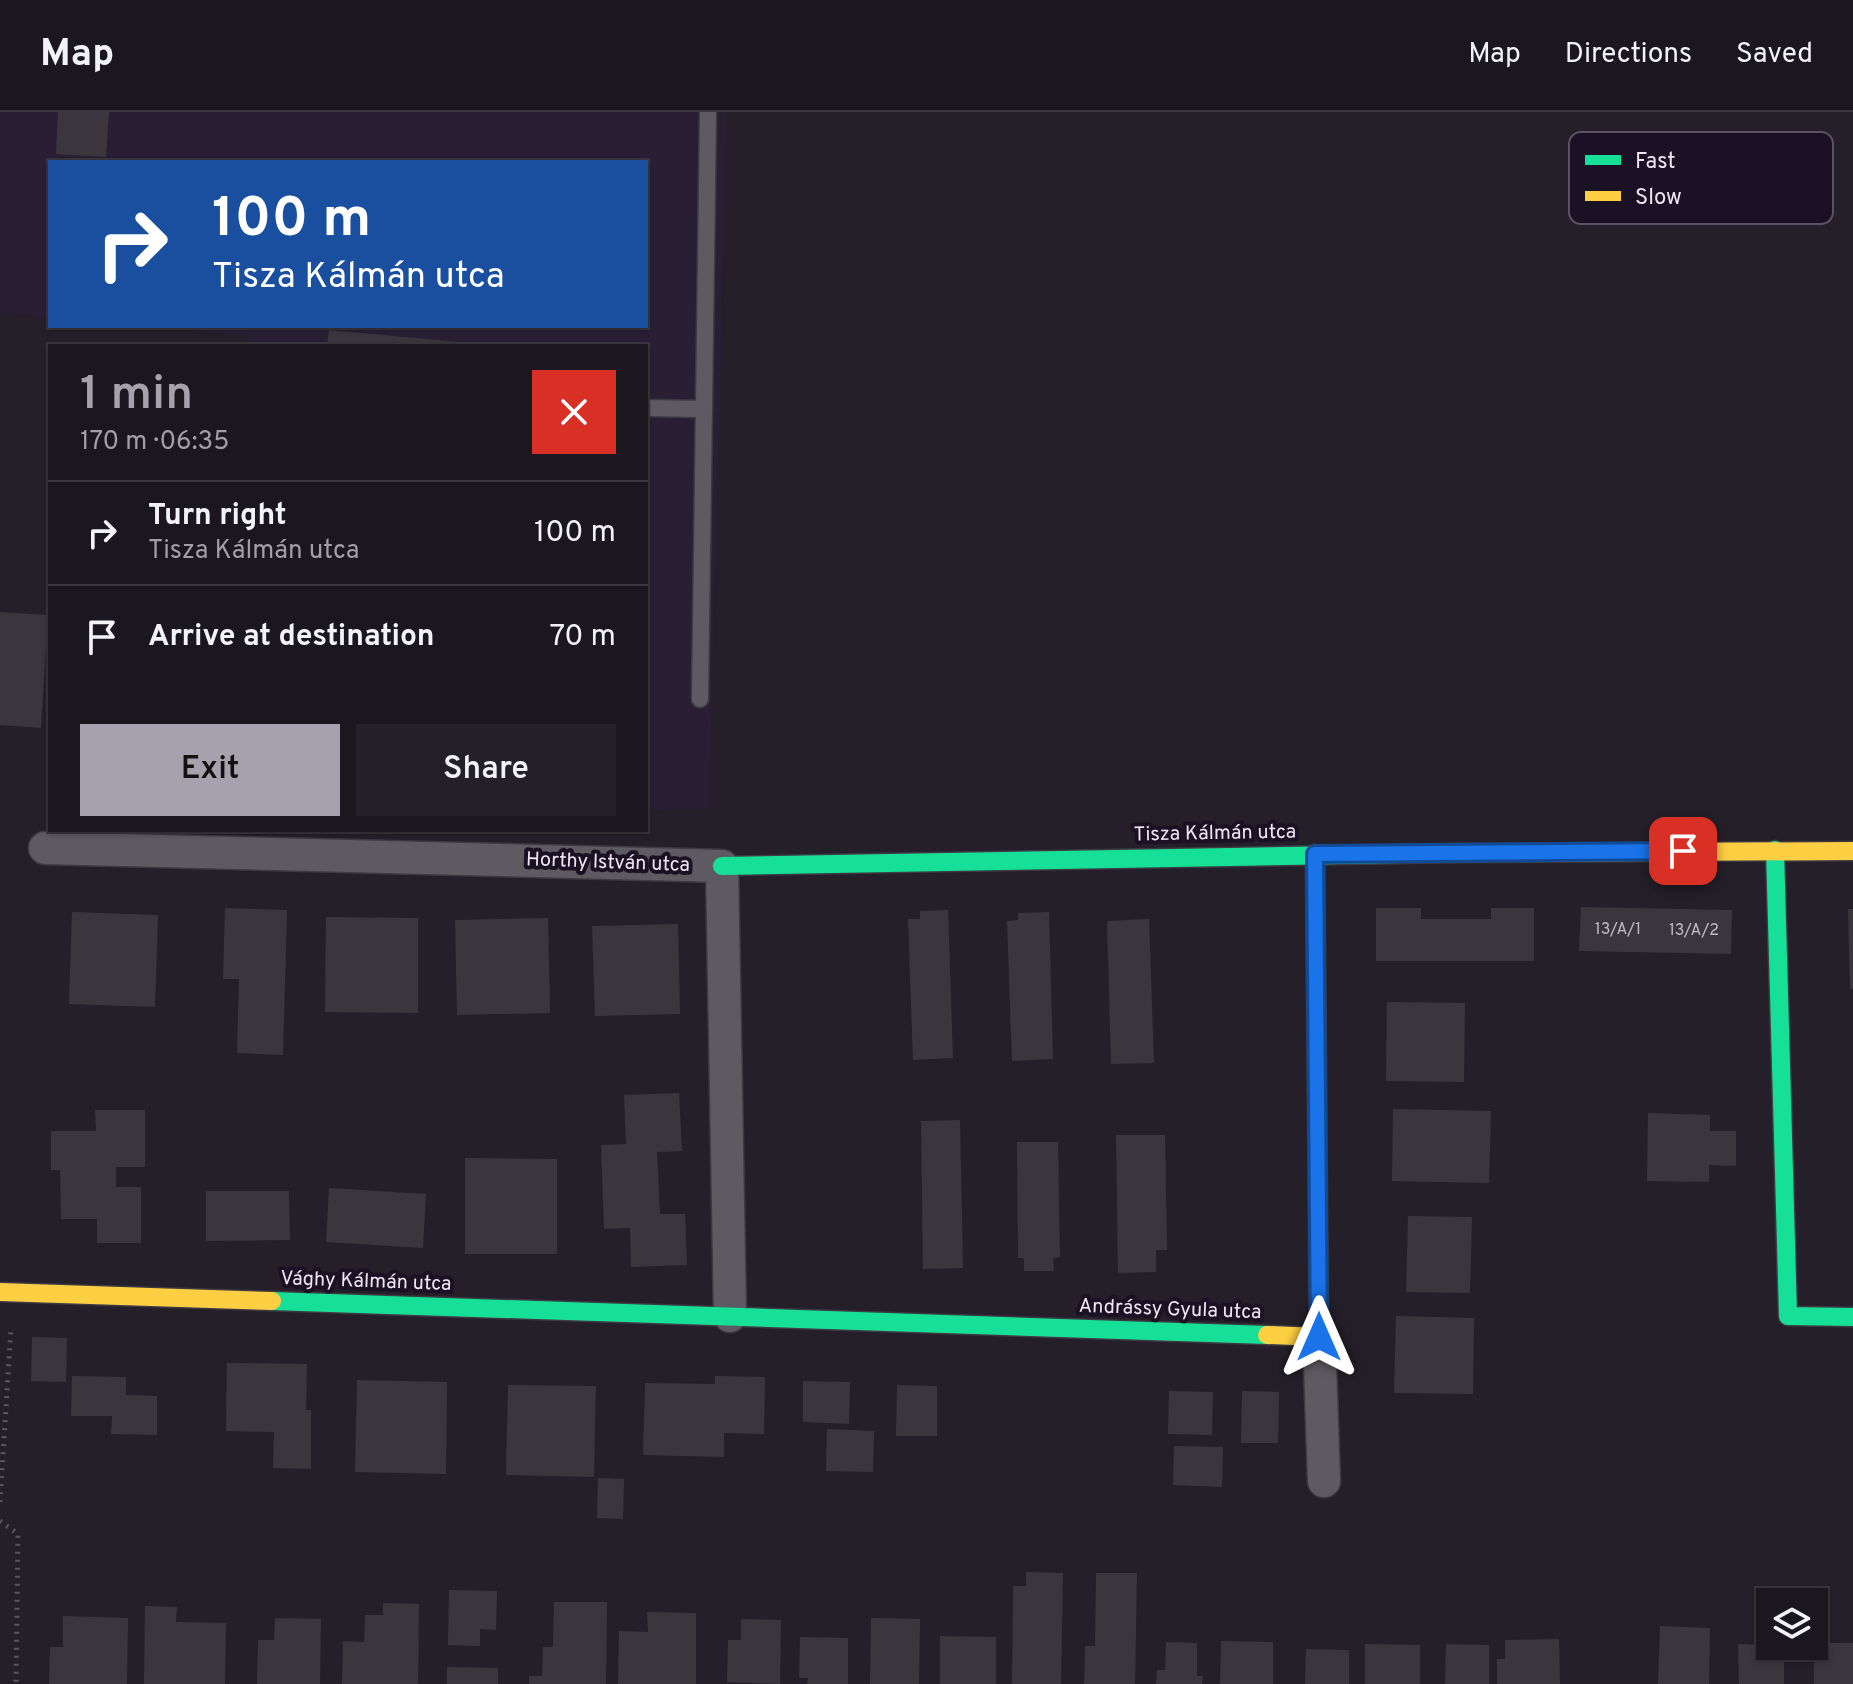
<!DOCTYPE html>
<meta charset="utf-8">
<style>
:root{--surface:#1b171f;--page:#242028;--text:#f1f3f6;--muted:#a09fa4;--line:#39363d;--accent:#a6a1ac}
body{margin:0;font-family:Overpass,sans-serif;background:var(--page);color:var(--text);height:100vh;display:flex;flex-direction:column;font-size:30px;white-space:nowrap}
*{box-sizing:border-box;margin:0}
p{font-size:26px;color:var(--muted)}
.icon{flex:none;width:44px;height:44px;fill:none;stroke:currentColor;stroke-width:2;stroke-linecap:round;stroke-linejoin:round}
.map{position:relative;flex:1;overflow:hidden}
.details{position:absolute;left:48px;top:232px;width:600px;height:488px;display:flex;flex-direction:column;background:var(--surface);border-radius:0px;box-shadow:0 2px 6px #0004,0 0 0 2px var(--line)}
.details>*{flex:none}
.hud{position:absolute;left:48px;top:48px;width:600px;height:168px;border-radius:0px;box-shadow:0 2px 6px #0004,0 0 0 2px var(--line);background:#1a4fa0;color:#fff;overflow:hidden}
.buttons{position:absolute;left:1756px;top:1476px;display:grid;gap:16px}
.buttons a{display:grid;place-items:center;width:72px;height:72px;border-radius:0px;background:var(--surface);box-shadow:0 2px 6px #0004,0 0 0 2px var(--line);font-size:40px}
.pin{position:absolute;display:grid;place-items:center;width:68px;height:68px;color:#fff;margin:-34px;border-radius:16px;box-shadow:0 4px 12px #0006}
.me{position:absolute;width:88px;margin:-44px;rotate:0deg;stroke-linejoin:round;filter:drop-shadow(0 0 6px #0008)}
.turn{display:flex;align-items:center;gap:28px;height:168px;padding:0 32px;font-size:36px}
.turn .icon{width:104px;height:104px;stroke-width:2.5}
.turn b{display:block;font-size:56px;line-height:68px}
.round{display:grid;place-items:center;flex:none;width:84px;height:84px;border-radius:0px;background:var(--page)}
.head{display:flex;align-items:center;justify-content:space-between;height:136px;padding:0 32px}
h1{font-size:48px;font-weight:600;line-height:60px;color:var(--accent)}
.cta{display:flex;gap:16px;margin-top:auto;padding:16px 32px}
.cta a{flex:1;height:92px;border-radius:0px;background:var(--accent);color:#111;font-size:32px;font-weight:600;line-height:92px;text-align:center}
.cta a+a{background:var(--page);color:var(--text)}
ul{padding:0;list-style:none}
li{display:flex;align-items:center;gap:24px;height:104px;padding:0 32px;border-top:2px solid var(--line)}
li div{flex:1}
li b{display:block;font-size:30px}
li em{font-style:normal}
header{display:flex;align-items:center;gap:48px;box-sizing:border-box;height:112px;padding:0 40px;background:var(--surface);border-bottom:2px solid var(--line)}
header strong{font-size:38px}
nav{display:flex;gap:44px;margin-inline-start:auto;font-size:28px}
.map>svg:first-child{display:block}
.built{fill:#281f35}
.building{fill:#3b363e}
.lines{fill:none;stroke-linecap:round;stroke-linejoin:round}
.lane-casing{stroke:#3d3a42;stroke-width:19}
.street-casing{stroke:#3d3a42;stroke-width:35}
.fast-casing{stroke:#3d3a42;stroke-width:21}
.slow-casing{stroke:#3d3a42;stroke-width:21}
.path{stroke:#5a565f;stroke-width:5;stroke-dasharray:2 6;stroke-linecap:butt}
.lane{stroke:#5d5a62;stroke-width:16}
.street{stroke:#5d5a62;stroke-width:32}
.fast{stroke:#16e098;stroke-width:18}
.slow{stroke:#ffcf43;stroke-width:18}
.route-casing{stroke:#114b97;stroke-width:20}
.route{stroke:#1a73e8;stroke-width:14}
.labels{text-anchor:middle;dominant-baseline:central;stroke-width:8;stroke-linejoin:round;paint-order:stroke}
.number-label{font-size:16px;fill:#c0bbc6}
.street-label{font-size:20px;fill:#ece7f3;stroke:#1a1224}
.key{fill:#1a1224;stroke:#595262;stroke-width:2}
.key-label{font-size:22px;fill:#ece7f3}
</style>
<header>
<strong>Map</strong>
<nav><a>Map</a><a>Directions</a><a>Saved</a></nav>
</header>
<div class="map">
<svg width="1853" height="1572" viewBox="0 0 1853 1572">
<rect width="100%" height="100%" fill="#241f29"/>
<polygon class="built" points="0,0 727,0 709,697 646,698 646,234 248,234 248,224 144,214 646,214 646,50 50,50 50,205 0,200"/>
<g class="building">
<polygon points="58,0 109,0 106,45 56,42"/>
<polygon points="329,218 480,232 480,234 327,234"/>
<polygon points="0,500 48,503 41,616 0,613"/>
<polygon points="1581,795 1732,798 1731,842 1579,839"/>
<polygon points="225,796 287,798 283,943 237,941 239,867 223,867"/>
<polygon points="1376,796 1421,796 1421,807 1491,807 1491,796 1534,796 1534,849 1376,849"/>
<polygon points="1848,797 1853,797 1853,877 1850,877"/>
<polygon points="948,798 953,946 913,948 908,807 920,807 920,799"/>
<polygon points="72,800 158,803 155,895 69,892"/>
<polygon points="1049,800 1053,947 1012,949 1007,809 1018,808 1018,801"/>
<polygon points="326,805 418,806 418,901 325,900"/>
<polygon points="548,806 550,901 457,903 455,808"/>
<polygon points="1149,807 1154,951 1111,952 1107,809"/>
<polygon points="678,812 680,902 595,904 592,814"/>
<polygon points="1387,890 1465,891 1464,970 1386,969"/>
<polygon points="679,981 682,1039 657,1040 660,1102 685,1102 687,1153 631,1155 630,1116 604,1117 601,1033 626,1032 624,983"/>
<polygon points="1393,997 1491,999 1489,1071 1392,1069"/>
<polygon points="95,998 145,998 145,1055 116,1055 116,1075 141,1075 141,1131 97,1131 97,1107 61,1107 60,1058 51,1058 51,1019 96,1019"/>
<polygon points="1648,1001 1710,1003 1710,1019 1736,1019 1736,1054 1709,1053 1709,1070 1647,1069"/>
<polygon points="960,1008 963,1156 923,1157 921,1009"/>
<polygon points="1116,1023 1165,1023 1167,1138 1156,1138 1156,1160 1118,1161"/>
<polygon points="1017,1030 1058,1030 1060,1145 1053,1146 1054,1159 1024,1159 1024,1146 1018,1146"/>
<polygon points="465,1046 557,1047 557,1142 465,1142"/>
<polygon points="329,1076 426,1082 423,1136 326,1130"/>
<polygon points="206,1079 289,1079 290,1128 206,1129"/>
<polygon points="1408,1104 1472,1105 1470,1181 1406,1180"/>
<polygon points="1396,1204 1474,1206 1473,1282 1394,1281"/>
<polygon points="32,1225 67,1226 66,1270 31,1269"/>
<polygon points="227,1251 307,1252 306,1298 311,1298 311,1357 273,1356 274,1320 226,1319"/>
<polygon points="72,1264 126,1265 126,1283 157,1284 157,1323 111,1322 112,1304 71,1304"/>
<polygon points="715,1264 765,1265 764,1322 724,1321 724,1345 643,1343 645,1271 715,1272"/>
<polygon points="357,1268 447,1270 446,1362 355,1360"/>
<polygon points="803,1269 850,1270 849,1312 803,1310"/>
<polygon points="508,1273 596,1274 594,1365 506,1363"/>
<polygon points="897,1273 937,1274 937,1324 896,1324"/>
<polygon points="1169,1279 1213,1280 1212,1323 1168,1322"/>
<polygon points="1242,1279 1279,1280 1278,1331 1241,1331"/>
<polygon points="827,1317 874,1319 873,1360 826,1359"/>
<polygon points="1174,1334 1223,1335 1222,1375 1173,1373"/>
<polygon points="598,1366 624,1367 623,1407 597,1406"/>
<polygon points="1026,1460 1063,1461 1061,1572 1012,1572 1013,1474 1026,1474"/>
<polygon points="1096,1461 1137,1461 1135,1572 1084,1572 1085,1534 1095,1534"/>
<polygon points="449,1478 497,1479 496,1518 480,1517 480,1534 448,1533"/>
<polygon points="554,1490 607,1490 606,1572 529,1572 529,1564 542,1564 543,1535 553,1535"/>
<polygon points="383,1491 419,1492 418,1572 342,1572 343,1529 364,1530 365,1503 383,1503"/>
<polygon points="145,1494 177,1495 176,1510 226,1511 225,1572 144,1572"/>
<polygon points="647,1500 696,1501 696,1572 618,1572 619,1519 648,1520"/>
<polygon points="63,1504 128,1506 127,1572 49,1572 50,1535 63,1535"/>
<polygon points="275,1506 321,1507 320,1572 257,1572 258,1528 274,1528"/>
<polygon points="871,1506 920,1507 919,1572 870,1572"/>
<polygon points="741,1507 781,1508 780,1572 727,1570 728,1528 741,1528"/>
<polygon points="1660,1514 1710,1516 1709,1572 1658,1572"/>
<polygon points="940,1524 996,1525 996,1572 940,1572"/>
<polygon points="800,1525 848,1526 848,1572 807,1572 808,1566 799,1566"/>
<polygon points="1559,1527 1560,1572 1497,1572 1497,1547 1505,1547 1505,1528"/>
<polygon points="1221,1529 1273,1530 1273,1572 1220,1572"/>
<polygon points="1166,1530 1197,1531 1197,1564 1203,1564 1202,1572 1156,1572 1157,1558 1165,1558"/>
<rect x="1814" y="1531" width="39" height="41"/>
<polygon points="1365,1532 1420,1533 1420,1572 1365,1572"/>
<polygon points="1446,1532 1489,1533 1489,1572 1445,1572"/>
<polygon points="1738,1532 1784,1534 1784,1572 1739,1572"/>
<polygon points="1306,1537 1349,1538 1349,1572 1305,1572"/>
<polygon points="447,1555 498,1556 498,1572 447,1572"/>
</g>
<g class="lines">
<g class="lane-casing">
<g id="lane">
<polyline points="646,296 704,297"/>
<polyline points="700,587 708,0"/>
</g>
</g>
<g class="street-casing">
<g id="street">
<polyline points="45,736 722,754 730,1204"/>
<polyline points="1319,1225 1324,1369"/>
</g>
</g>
<g class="fast-casing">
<g id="fast">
<polyline points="1775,738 1788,1204 1853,1205"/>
<polyline points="1315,742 1317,977"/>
<polyline points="722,754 1455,741"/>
<polyline points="272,1189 1267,1223"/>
</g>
</g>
<g class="slow-casing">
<g id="slow">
<polyline points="1455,741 1853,739"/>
<polyline points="0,1180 272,1189"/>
<polyline points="1267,1223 1319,1225 1317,977"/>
</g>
</g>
<g class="path">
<polyline points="0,1390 11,1217"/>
<polyline points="0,1409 18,1422 16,1572"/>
</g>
<use href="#lane" class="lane"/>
<use href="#street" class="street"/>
<use href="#fast" class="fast"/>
<use href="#slow" class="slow"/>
</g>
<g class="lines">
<g class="route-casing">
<polyline id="route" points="1319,1225 1315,742 1683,739"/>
</g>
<use href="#route" class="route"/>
</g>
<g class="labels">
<g class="number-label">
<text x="1618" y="818">13/A/1</text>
<text x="1694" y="819">13/A/2</text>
</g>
<g class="street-label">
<text transform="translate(1215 722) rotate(-1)">Tisza Kálmán utca</text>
<text transform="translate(608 751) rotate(2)">Horthy István utca</text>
<text transform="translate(366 1170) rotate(2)">Vághy Kálmán utca</text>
<text transform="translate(1170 1198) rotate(2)">Andrássy Gyula utca</text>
</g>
</g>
<rect x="1569" y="20" width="264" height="92" rx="12" class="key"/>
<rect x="1585" y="43" width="36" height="10" fill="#16e098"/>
<rect x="1585" y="79" width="36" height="10" fill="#ffcf43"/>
<g class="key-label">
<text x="1635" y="56">Fast</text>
<text x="1635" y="92">Slow</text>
</g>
</svg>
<div class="buttons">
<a><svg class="icon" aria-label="layers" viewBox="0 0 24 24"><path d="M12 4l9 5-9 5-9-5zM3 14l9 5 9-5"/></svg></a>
</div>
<div class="pin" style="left:1683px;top:739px;background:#d93025"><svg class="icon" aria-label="arrive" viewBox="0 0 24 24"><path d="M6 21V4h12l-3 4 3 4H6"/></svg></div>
<svg class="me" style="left:1319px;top:1225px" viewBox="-20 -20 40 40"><path d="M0-17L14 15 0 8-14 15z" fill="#1a73e8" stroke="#fff" stroke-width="4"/></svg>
<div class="hud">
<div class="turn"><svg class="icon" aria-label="right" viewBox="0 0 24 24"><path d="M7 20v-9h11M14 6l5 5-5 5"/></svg><div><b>100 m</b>Tisza Kálmán utca</div></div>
</div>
<section class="details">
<div class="head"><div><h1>1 min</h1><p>170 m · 06:35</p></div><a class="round" style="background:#d93025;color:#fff"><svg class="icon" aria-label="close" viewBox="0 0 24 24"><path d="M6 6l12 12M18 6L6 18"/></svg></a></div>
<ul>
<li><svg class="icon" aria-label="right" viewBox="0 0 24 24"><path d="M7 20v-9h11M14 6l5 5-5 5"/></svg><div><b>Turn right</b><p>Tisza Kálmán utca</p></div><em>100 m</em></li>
<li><svg class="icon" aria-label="arrive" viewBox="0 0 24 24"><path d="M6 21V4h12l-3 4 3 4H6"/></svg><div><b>Arrive at destination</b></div><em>70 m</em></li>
</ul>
<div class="cta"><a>Exit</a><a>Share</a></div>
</section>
</div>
